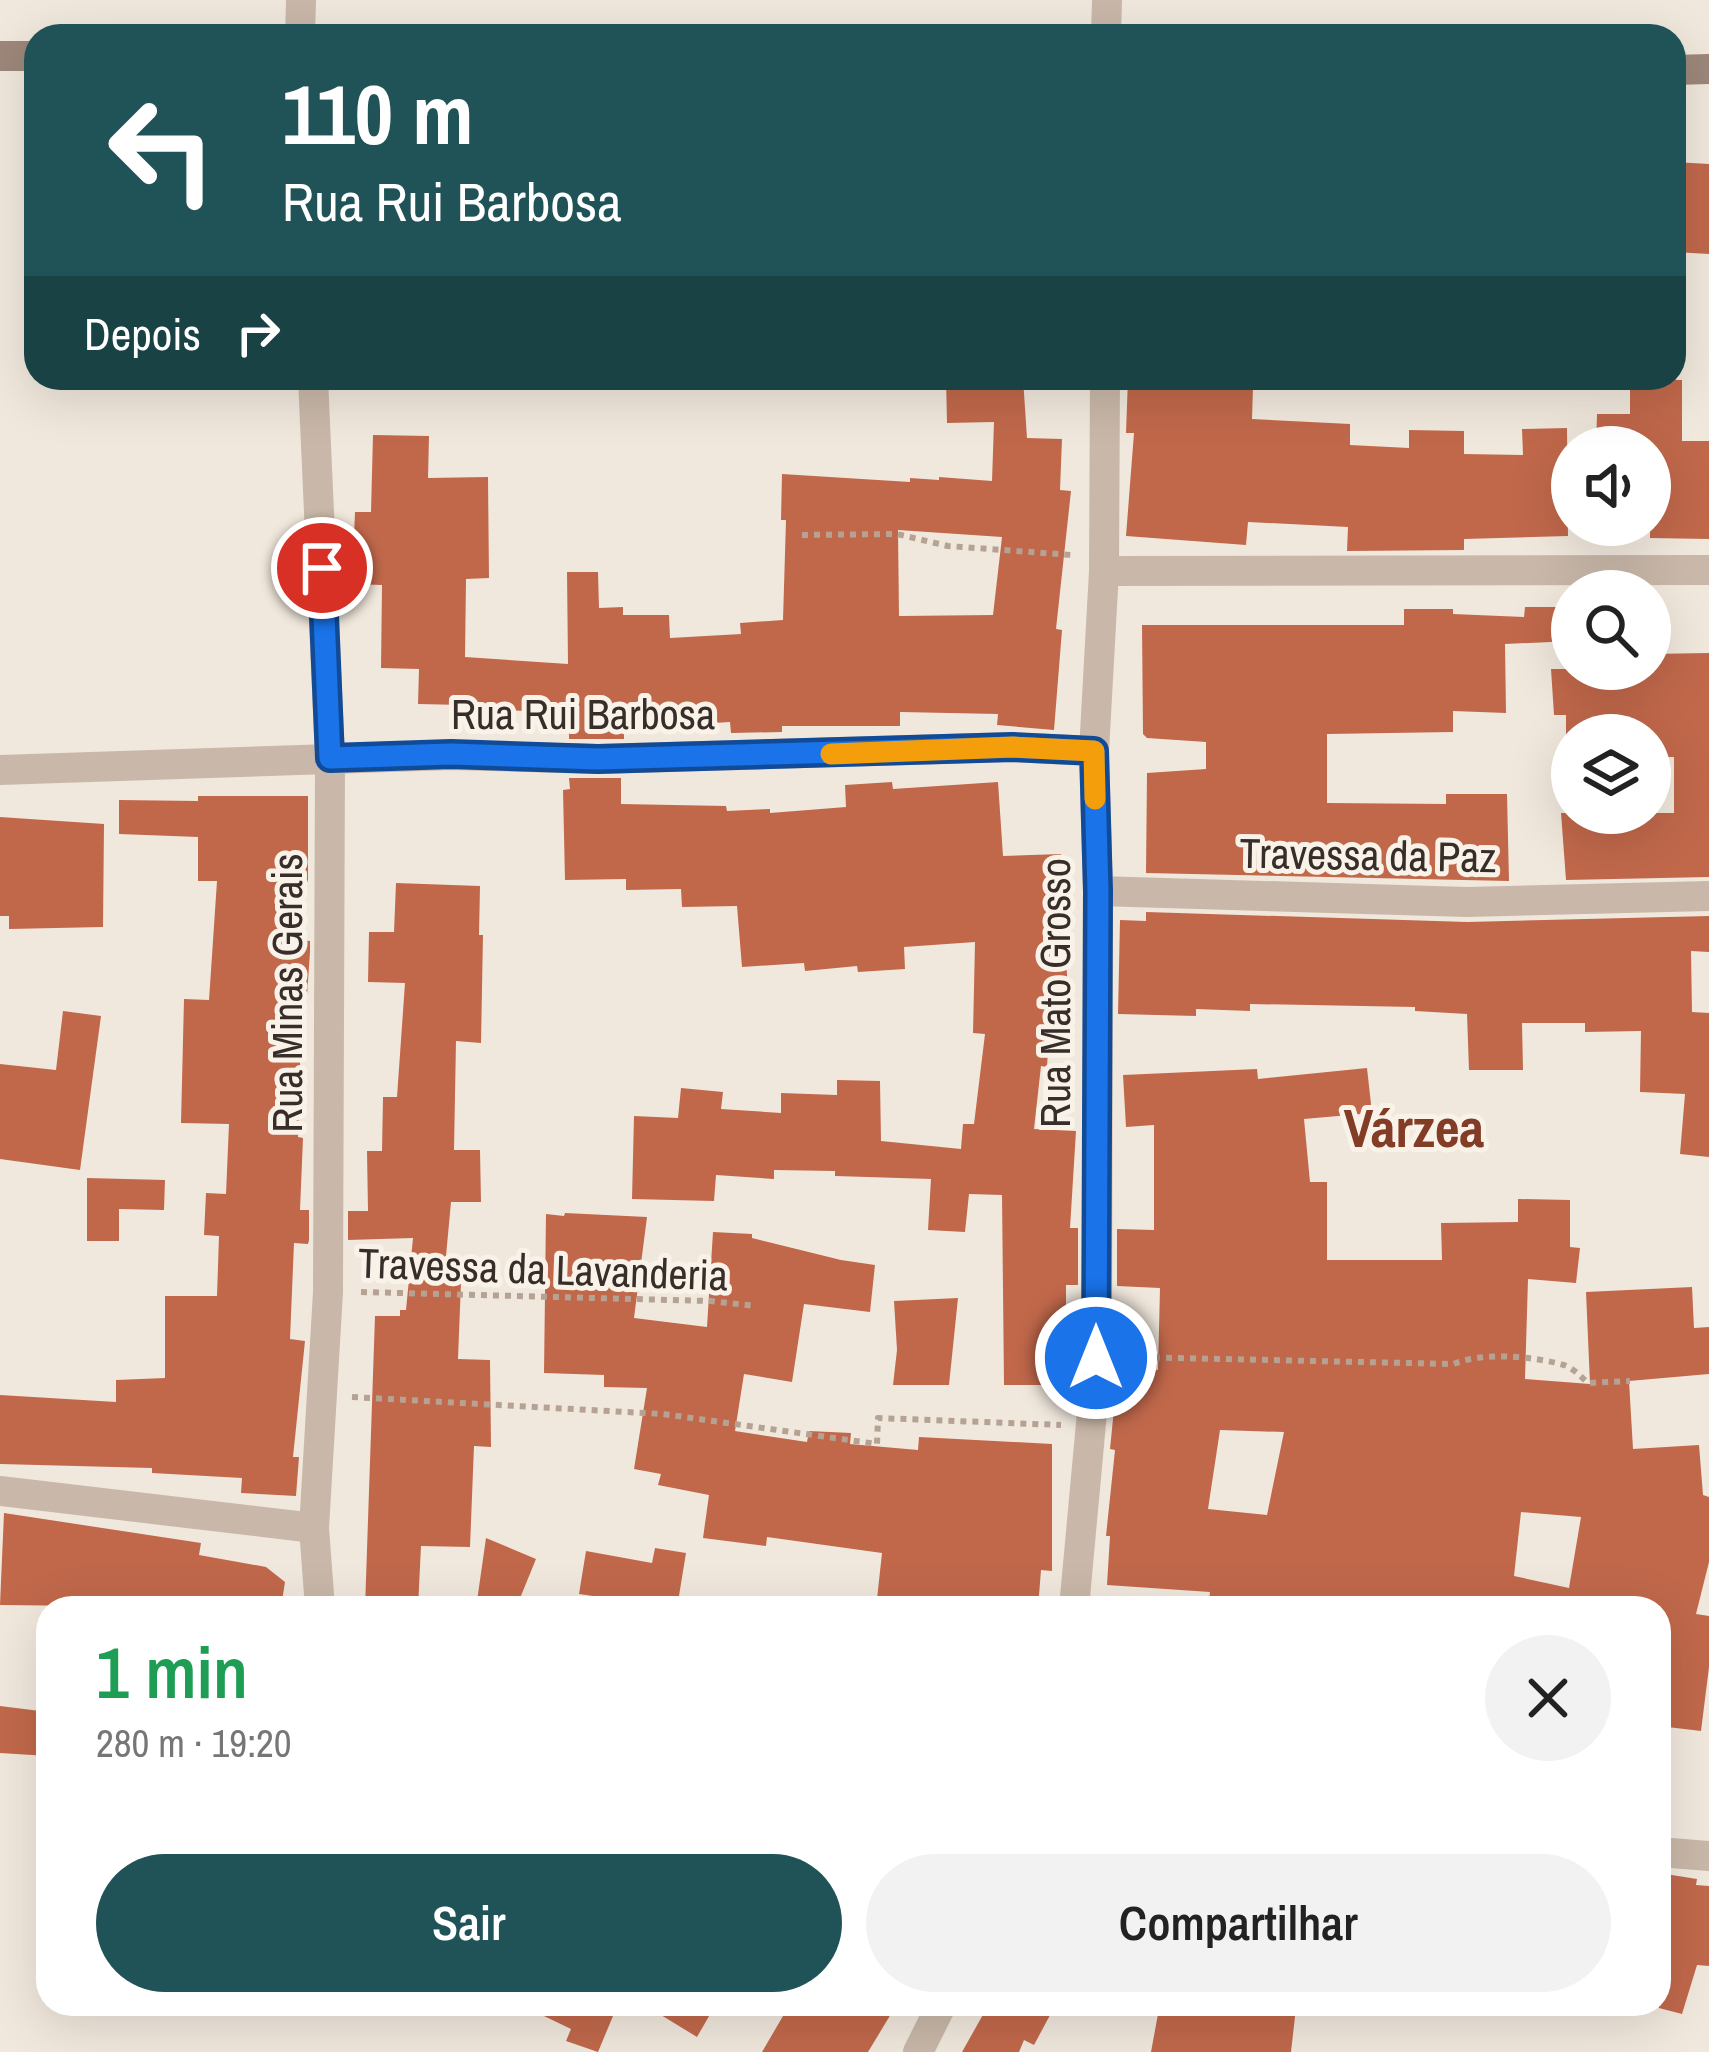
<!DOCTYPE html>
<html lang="pt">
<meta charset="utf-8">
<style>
:root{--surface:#fff;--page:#f2f2f2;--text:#222;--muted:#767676;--accent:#205357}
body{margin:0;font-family:"Archivo Narrow",sans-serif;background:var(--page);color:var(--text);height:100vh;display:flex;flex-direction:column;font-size:45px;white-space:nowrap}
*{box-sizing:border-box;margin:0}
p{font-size:39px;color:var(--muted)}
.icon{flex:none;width:66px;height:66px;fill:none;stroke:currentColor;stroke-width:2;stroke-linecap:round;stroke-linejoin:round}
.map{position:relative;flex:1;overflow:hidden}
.side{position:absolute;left:36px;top:1596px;width:1635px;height:420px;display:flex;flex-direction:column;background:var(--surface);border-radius:36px;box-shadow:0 12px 48px #0002}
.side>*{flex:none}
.hud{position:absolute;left:24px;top:24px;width:1662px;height:366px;border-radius:36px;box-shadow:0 12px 48px #0002;background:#205357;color:#fff;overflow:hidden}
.controls{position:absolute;left:1551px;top:426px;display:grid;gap:24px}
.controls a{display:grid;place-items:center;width:120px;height:120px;border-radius:50%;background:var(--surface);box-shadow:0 12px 48px #0002;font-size:60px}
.pin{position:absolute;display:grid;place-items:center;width:102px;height:102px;color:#fff;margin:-51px;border:6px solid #fff;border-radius:50%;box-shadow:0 3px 12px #0007}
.me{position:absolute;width:132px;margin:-66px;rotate:0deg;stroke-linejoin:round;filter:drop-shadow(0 0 9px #0008)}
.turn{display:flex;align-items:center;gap:42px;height:252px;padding:0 60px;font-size:54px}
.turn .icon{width:156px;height:156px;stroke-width:2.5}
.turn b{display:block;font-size:84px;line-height:102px}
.then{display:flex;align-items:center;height:114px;padding:0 60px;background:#0003;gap:24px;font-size:45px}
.round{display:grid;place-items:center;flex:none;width:126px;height:126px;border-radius:63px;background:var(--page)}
.headline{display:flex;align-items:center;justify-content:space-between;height:204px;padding:0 60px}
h1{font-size:72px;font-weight:600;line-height:90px;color:#1e9e55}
.action{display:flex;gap:24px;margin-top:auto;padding:24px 60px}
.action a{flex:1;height:138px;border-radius:72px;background:var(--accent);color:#fff;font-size:48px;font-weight:600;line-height:138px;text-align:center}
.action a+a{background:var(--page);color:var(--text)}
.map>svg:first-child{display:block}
.building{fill:#c1684b;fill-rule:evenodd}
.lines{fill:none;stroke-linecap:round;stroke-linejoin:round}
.path{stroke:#b5a293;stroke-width:6;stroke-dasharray:6 6;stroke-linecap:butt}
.street{stroke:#c9b8a9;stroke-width:30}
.secondary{stroke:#9d877b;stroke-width:30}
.route-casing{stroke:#114b97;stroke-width:30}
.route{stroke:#1a73e8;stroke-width:21}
.slow{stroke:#f59e0b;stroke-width:21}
.labels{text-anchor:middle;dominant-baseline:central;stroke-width:10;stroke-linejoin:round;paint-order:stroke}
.street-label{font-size:42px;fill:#372d29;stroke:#f9f2e9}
.district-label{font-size:54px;font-weight:bold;fill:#833c25;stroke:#f9f2e9}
</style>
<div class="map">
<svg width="1709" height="2052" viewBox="0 0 1709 2052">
<rect width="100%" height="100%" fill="#f1e8dd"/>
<g class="building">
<polygon points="1674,162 1709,164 1709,254 1674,252"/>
<path d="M 946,378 L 1023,378 L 1027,438 L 1062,439 L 1060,490 L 1071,491 L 1056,629 L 1062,630 L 1054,730 L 997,725 L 998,714 L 900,712 L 900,726 L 782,726 L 782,732 L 731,733 L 730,722 L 681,725 L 680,721 L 624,721 L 624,739 L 569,739 L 569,714 L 508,710 L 508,706 L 418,704 L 419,669 L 381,668 L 382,585 L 352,584 L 355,512 L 371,512 L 373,435 L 429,436 L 428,478 L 488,477 L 489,578 L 466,579 L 465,657 L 568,664 L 567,572 L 598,572 L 599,608 L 623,607 L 623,615 L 669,615 L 670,638 L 741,634 L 740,623 L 783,620 L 786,520 L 781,520 L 782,474 L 910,482 L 910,478 L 939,480 L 939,477 L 992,481 L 994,422 L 947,423 ZM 898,530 L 1002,537 L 993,615 L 899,616 Z"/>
<polygon points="1128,378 1205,378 1205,386 1253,387 1252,419 1350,424 1350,445 1409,448 1409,430 1464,431 1464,454 1523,455 1522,429 1567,428 1568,536 1464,539 1464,550 1347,551 1348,527 1248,522 1246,545 1126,536 1134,433 1126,433"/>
<polygon points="1630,379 1682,380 1682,441 1709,441 1709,539 1650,538 1650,447 1596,447 1597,414 1630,414"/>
<polygon points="1525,607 1572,607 1572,641 1505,644 1506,713 1453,711 1453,732 1327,734 1327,803 1446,804 1446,794 1507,794 1509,881 1146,873 1147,773 1206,769 1206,742 1147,738 1143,734 1142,625 1404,625 1404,609 1453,609 1453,614 1524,617"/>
<polygon points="1709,653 1709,877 1566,880 1561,813 1674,813 1674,757 1650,757 1650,735 1566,735 1566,715 1554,715 1551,669 1650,669 1650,654"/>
<polygon points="569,778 621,778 621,804 726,806 727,811 770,809 770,813 846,807 845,785 892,782 893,789 998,782 1003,856 1061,854 1070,1036 1049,1035 1047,1067 1041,1066 1034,1129 1076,1131 1070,1228 1078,1228 1078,1285 1066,1285 1066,1385 1004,1385 1002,1195 969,1194 965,1232 928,1230 931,1179 835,1176 835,1171 774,1170 774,1179 716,1175 714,1201 632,1199 634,1116 678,1118 681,1088 723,1092 721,1109 781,1113 781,1093 837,1095 837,1080 880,1081 881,1141 961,1149 963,1124 974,1124 985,1034 973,1033 975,942 904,947 905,969 858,972 857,966 805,971 804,963 742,967 737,906 682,907 681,889 626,890 626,879 565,880 563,790 570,789"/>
<polygon points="198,796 308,796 308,882 302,881 299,940 310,941 310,952 307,996 302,996 298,1137 303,1138 300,1210 309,1210 309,1240 308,1244 294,1243 290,1339 305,1341 293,1457 299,1457 296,1496 241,1493 242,1478 152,1473 152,1468 0,1464 0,1395 116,1402 116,1380 165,1378 165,1296 217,1296 219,1236 204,1235 206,1193 226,1194 229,1124 181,1123 184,999 209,1000 217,881 198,881 198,837 119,834 119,800 198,801"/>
<polygon points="0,817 104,824 103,927 9,929 9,916 0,916"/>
<polygon points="396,883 480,886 479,935 483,935 481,1043 456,1041 454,1150 480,1150 481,1202 451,1202 446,1256 462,1257 458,1359 490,1360 491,1447 474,1446 470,1547 421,1546 418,1608 365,1608 375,1316 400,1316 400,1310 406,1310 413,1238 348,1240 348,1211 368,1211 367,1151 382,1151 383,1097 397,1097 405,983 368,982 369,932 394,932"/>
<polygon points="1146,912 1467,922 1709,916 1709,952 1691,951 1692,1012 1709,1013 1709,1157 1680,1154 1685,1094 1640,1092 1641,1031 1585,1032 1585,1023 1522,1023 1523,1070 1469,1070 1467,1014 1415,1011 1415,1007 1250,1004 1250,1011 1196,1009 1196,1016 1118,1014 1120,920 1146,921"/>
<polygon points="63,1011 101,1016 80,1170 0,1159 0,1064 56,1070"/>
<path d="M 1367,1068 L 1372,1113 L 1304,1119 L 1310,1182 L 1327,1182 L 1327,1260 L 1442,1260 L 1441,1223 L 1518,1222 L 1518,1199 L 1570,1200 L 1570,1247 L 1580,1248 L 1576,1283 L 1528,1279 L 1525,1379 L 1590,1384 L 1586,1292 L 1692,1287 L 1694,1328 L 1709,1327 L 1709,1374 L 1629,1381 L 1633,1449 L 1699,1445 L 1703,1495 L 1709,1497 L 1709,1562 L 1696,1614 L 1709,1616 L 1709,1667 L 1701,1731 L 1659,1726 L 1659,1608 L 1208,1608 L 1210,1592 L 1107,1585 L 1110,1536 L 1106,1536 L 1115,1450 L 1110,1449 L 1118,1369 L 1158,1370 L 1160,1288 L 1117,1286 L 1117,1229 L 1154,1230 L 1154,1125 L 1126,1127 L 1123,1075 L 1257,1069 L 1258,1079 ZM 1220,1430 L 1284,1432 L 1267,1515 L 1208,1509 ZM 1521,1512 L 1581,1517 L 1569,1588 L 1514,1576 Z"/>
<polygon points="87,1178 165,1180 164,1210 119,1209 119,1241 87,1241"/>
<polygon points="565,1213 647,1217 634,1318 707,1327 713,1232 752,1234 752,1238 841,1260 875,1265 870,1312 804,1304 792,1382 744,1374 735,1431 807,1442 809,1431 851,1433 850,1444 918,1450 919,1437 1052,1444 1052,1571 1041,1570 1038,1608 940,1602 939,1608 876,1608 882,1553 767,1537 766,1546 703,1538 709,1495 658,1485 661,1474 634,1469 647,1388 604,1387 604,1375 544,1373 546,1214 564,1216"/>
<polygon points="958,1298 949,1385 893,1385 897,1350 894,1301"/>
<polygon points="4,1513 201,1543 199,1555 266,1567 285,1582 281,1608 0,1605"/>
<polygon points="486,1538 536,1559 516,1608 476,1608"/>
<polygon points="655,1548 686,1553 677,1608 579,1594 586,1551 652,1563"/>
<polygon points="0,1706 48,1712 48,1756 0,1753"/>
<polygon points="1659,1873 1697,1879 1696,1885 1709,1886 1709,1966 1697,1965 1682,2014 1659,2008"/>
<polygon points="519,2004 618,2004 598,2052 566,2041 571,2029"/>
<polygon points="643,2004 716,2004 697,2037"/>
<polygon points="790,2004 897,2004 868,2052 762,2052"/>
<polygon points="989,2004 1056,2004 1034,2045 1024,2040 1019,2052 962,2052"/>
<polygon points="1169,2004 1289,2004 1296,2008 1291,2052 1151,2052 1158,2014 1168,2016"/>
</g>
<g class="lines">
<g class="path">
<polyline points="802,535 897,534 948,546 1072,555"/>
<polyline points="361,1292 710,1301 756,1306"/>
<path d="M 1130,1357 L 1453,1364 C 1483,1352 1532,1356 1564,1365 C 1573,1368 1580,1376 1588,1383 L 1630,1381"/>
<polyline points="352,1397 663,1414 877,1444 878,1418 1061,1425"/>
</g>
<g class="street">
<polyline points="300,36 301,0"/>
<polyline points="1106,36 1107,0"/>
<polyline points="313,378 330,758 328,1292 314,1528 320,1608"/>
<polyline points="1104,571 1709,570"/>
<polyline points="0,770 451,755 598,759 1013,747 1094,751"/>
<polyline points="1098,891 1467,902 1709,896"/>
<polyline points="0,1491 314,1528"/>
<polyline points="1074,1608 1097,1358 1098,891 1094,751 1104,571 1105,378"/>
<polyline points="1659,1852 1709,1856"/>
<polyline points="918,2052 942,2004"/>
</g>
<g class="secondary">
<polyline points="0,56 36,56"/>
<polyline points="1674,70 1709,69"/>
</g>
</g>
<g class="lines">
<g class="route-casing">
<polyline id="route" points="322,568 330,758 451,754 598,759 1013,747 1094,751 1098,891 1096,1358"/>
</g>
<use href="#route" class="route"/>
<polyline class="slow" points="831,754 1013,747 1094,751 1095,799"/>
</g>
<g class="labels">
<g class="street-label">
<text x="583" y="714">Rua Rui Barbosa</text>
<text transform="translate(1368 855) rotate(1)">Travessa da Paz</text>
<text transform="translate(287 993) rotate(-90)">Rua Minas Gerais</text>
<text transform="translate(1055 993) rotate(-90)">Rua Mato Grosso</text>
<text transform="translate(543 1269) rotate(2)">Travessa da Lavanderia</text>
</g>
<g class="district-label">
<text x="1414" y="1127">Várzea</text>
</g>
</g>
</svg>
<div class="controls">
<a><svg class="icon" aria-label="sound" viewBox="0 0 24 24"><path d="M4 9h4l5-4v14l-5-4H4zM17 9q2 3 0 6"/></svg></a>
<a><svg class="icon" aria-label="search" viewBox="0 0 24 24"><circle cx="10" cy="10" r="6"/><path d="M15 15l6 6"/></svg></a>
<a><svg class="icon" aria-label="layers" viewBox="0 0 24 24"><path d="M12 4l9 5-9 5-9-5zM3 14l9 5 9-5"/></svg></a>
</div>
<div class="pin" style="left:322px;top:568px;background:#d93025"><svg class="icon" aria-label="arrive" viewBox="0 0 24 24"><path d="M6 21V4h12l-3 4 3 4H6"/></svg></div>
<svg class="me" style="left:1096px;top:1358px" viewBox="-20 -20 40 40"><circle r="17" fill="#1a73e8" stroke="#fff" stroke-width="3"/><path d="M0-11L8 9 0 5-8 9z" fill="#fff"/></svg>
<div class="hud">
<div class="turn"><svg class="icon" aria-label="left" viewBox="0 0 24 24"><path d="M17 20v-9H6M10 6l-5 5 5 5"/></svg><div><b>110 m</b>Rua Rui Barbosa</div></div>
<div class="then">Depois<svg class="icon" aria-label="right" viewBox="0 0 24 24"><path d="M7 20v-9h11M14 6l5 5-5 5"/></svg></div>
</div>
<section class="side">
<div class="headline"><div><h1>1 min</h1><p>280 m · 19:20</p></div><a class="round"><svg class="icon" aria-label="close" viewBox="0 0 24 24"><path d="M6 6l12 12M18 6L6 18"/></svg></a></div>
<div class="action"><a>Sair</a><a>Compartilhar</a></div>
</section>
</div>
